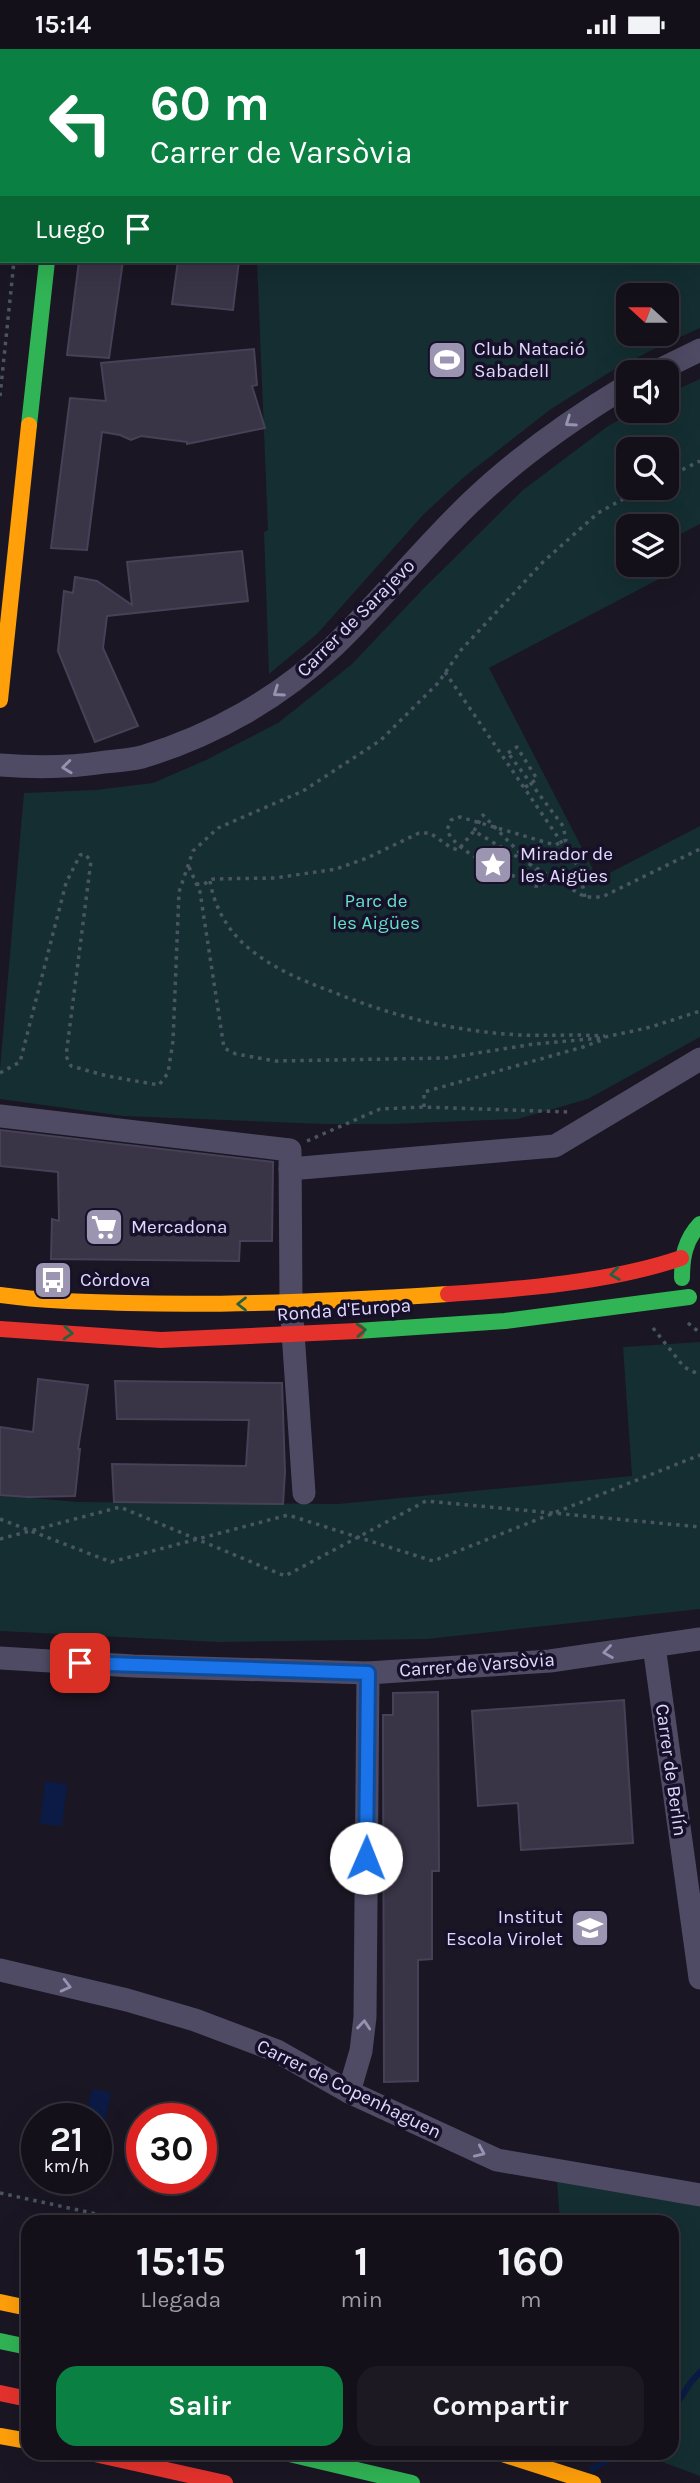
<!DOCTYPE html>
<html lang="es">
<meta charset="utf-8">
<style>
:root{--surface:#14101a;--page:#1d1923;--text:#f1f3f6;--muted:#9d9da2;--line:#333039;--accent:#0b8043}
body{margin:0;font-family:Karla,sans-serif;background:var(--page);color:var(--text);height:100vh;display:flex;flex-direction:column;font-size:26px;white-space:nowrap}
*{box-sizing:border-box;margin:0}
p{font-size:23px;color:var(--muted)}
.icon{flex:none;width:38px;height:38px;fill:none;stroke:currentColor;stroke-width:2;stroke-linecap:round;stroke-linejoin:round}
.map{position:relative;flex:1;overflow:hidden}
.side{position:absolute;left:21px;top:2166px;width:658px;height:245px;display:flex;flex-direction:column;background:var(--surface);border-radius:21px;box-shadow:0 7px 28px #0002,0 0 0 2px var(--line)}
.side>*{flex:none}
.guide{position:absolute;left:0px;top:0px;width:700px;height:214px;box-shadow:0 7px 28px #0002,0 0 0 2px var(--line);background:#0b8043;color:#fff;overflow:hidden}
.needle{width:46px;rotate:291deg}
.controls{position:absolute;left:616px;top:234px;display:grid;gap:14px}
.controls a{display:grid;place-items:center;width:63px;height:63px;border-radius:14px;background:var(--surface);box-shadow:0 7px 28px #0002,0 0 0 2px var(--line);font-size:35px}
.speed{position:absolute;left:21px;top:2054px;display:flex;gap:14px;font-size:35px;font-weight:700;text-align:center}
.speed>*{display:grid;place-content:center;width:91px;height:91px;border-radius:50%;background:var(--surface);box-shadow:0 7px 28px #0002,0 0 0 2px var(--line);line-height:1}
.speed small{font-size:18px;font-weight:400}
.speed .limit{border:10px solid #d22;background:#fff;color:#111}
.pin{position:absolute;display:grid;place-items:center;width:60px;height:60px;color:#fff;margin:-30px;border-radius:14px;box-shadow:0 4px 10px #0006}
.me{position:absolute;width:77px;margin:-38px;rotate:1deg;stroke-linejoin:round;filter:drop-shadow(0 0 5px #0008)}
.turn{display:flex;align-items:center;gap:24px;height:147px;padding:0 35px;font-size:32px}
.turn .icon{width:91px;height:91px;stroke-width:2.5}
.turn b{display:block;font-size:49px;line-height:60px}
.then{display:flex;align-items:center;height:66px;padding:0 35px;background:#0003;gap:14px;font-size:26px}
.eta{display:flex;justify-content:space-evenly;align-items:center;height:119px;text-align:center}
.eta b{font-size:42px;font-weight:700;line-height:49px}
.cta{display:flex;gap:14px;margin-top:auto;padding:14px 35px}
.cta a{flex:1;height:80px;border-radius:21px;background:var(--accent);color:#fff;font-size:28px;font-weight:700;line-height:80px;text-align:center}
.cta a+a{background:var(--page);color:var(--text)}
.status{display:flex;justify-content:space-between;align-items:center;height:49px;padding:0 35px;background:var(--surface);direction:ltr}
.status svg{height:19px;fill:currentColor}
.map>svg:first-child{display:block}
.green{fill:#142e31;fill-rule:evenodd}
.water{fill:#0b1b45}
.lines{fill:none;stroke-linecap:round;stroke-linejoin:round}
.stream{stroke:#0b1b45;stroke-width:6}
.building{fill:#393446;stroke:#474157;stroke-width:2}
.path{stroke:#4a5564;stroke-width:3.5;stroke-dasharray:3.5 5;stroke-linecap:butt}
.street{stroke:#4f4b64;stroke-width:23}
.fast{stroke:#30b455;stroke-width:16}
.slow{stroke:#ff9f0a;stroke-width:16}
.jam{stroke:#e5322d;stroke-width:16}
.path-bridge{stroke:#4a5564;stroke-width:3.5;stroke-dasharray:3.5 5;stroke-linecap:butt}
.oneway{stroke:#9892b2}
.oneway2{stroke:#24623f}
.route-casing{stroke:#114b97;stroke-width:18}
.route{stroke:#1a73e8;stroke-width:12}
.labels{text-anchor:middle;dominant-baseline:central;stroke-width:7;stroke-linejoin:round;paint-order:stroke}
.poi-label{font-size:19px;fill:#e0d9ff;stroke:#171029;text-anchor:start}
.street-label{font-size:19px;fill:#e0d9ff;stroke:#171029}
.park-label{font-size:19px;fill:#62e1cc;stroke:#171029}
</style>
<div class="status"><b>15:14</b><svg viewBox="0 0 49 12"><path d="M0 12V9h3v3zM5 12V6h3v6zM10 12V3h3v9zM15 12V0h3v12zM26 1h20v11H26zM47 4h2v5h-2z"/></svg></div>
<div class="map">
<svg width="700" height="2434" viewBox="0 0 700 2434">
<rect width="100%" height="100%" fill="#1a1623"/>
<g class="green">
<path d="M 251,0 L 700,0 L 700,279 L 654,300 L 610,323 L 551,360 L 464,428 L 423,466 L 317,585 L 269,625 L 264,483 L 268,481 L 257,212 L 698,212 L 698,2 ZM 628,247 L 667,247 L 667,285 L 628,285 Z"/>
<path d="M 700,330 L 700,475 L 667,492 L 667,478 L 652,478 L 647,469 L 634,476 L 634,478 L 628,478 L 628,516 L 654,516 L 661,529 L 489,619 L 598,830 L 700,777 L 700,988 L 588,1050 L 518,1070 L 391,1075 L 323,1075 L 123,1067 L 0,1050 L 0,1020 L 24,744 L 95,741 L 153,734 L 206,711 L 278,674 L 352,615 L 422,541 L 523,441 L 608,377 L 636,362 L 667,362 L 667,345 ZM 628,401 L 667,401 L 667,439 L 628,439 Z"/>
<polygon points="700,1293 700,1560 427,1590 218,1593 0,1582 0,1446 77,1453 338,1455 632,1427 623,1298"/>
<polygon points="96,2092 110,2095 101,2133 85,2130 96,2130"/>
<polygon points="557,2132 700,2149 700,2427 641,2405 672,2404 672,2174 560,2173"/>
</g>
<g class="water">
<rect x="327" y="0" width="147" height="2"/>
<polygon points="45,1732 67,1735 62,1777 40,1775"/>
<polygon points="92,2040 111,2044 102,2083 96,2082 96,2070 85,2070"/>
</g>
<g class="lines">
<g class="stream">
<polyline points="672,2362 691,2333 700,2323"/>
<polyline points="592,2420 622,2404"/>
</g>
</g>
<g class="building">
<polygon points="79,212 123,212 109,309 67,306"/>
<polygon points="178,212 239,212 233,261 172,255"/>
<polygon points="254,300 257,336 252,337 265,379 187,395 187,393 141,387 131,391 120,386 102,383 87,501 51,499 70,349 106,352 101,314"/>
<polygon points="242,502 248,552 107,567 103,599 138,677 95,693 58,602 64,542 73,544 75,528 97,532 132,556 127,513"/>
<polygon points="0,1081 273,1113 272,1192 240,1192 239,1212 51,1210 52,1170 59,1172 58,1123 0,1117"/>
<polygon points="38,1330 88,1336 78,1400 80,1400 75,1447 29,1448 0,1446 0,1378 33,1383"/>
<polygon points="115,1332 282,1334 285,1423 283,1455 114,1453 112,1415 246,1417 249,1371 117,1370"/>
<polygon points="438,1643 439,1822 432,1822 432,1910 418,1911 418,2032 384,2033 383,1666 393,1666 393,1644"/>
<polygon points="624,1651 633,1794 521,1801 518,1754 478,1757 472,1662"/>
</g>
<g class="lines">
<g class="path">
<polyline points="36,2 36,0"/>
<polyline points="0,347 14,212"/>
<polyline points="667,428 700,412"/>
<polyline points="445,623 579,819 585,848"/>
<polyline points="508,704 517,698 537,730 524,739"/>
<polyline points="189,818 200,843 224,999 236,1005 275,1012 446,1009 534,995 601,989 651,978 700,962"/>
<path d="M 210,832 C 214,856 226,879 245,896 C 271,919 301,931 333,943 C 395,968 453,982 519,986 C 548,987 576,985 605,987"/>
<polyline points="196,835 202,836 213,830 275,829 336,820 367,809 419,784 430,784 450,798 458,801 474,782 585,848 602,848 700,800"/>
<polyline points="0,1024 20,1013 66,834 80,806 85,805 91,812 66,1007 71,1017 107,1027 159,1036 168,1024 173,992 179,843 193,802 218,779 303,742 381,691 438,634 461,601 543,513 598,464 643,439"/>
<polyline points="424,1058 424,1043 583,998 602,991"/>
<polyline points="307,1092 380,1060 424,1058 569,1063"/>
<polyline points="688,1274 700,1284"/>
<polyline points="653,1279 684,1318 700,1326"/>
<polyline points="0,1470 111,1513 288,1466 433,1512 700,1406"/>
<polyline points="0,1490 120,1458 285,1527 426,1452 700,1478"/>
<polyline points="0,2144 138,2174"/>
</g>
<g class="street">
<polyline points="653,324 700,301"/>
<path d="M 0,716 C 37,719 68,719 105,713 C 117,712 130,711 142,708 C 212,687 280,649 333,598 C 381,552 423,499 471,453 C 519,407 572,370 628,336"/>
<polyline points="0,1067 290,1101 291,1254 304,1444"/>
<polyline points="290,1120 555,1097 700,1010"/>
<polyline points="654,1597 700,1929"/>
<polyline points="0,1609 133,1617 368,1624 550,1612 700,1590"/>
<polyline points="0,1921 127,1951 195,1971 277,2002 349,2043 497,2111 700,2146"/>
<polyline points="349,2043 361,2002 365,1968 368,1624"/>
</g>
<g class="fast">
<polyline points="29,376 47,212"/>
<path d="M 682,1229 C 682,1208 685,1191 700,1175"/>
<polyline points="357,1282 505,1272 689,1248"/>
<polyline points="0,2292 28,2298"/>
<polyline points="285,2404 412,2434"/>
</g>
<g class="slow">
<polyline points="0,651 29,376"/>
<path d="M 0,1246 C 42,1252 85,1253 128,1254 C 235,1257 341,1252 448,1245"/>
<polyline points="0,2253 28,2259"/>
<polyline points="0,2387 28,2392"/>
<polyline points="499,2404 593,2434"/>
</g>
<g class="jam">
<polyline points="69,2 70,0"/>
<path d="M 448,1245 C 522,1240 611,1233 681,1209"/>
<polyline points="0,1280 161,1291 357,1282"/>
<polyline points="0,2344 28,2350"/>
<polyline points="90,2404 225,2434"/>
</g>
<path class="path-bridge" d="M 474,782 L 483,766 L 545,830 L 542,837 L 535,837 C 510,824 458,807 447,781 L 451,771 L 460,768 L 555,796 L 566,791 L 563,777 L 508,704"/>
</g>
<defs><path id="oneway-chevron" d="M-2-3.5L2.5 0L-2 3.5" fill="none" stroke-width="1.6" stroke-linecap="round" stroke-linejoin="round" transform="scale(1.75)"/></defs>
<g class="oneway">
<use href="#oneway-chevron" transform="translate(570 373) rotate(145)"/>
<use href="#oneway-chevron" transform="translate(278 643) rotate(145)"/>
<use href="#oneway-chevron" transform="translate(67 718) rotate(174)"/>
<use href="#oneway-chevron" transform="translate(608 1603) rotate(172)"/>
<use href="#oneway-chevron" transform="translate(66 1937) rotate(14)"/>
<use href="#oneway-chevron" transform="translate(364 1976) rotate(-85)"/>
<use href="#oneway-chevron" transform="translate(480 2103) rotate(24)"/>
</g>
<g class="oneway2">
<use href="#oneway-chevron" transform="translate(615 1225) rotate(172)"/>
<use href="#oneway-chevron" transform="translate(242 1255) rotate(180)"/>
<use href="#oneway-chevron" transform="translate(361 1281) rotate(-4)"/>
<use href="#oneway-chevron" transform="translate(68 1284) rotate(4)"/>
</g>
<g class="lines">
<g class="route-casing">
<polyline id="route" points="80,1614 368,1624 366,1809"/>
</g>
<use href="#route" class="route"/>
</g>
<defs>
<g id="stadium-square" transform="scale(2.0125)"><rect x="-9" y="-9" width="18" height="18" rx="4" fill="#9b95b2" stroke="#171029"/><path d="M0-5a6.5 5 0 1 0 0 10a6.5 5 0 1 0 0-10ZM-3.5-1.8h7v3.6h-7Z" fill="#fff"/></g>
<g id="sight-square" transform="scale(2.0125)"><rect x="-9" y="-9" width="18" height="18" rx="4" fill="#9b95b2" stroke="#171029"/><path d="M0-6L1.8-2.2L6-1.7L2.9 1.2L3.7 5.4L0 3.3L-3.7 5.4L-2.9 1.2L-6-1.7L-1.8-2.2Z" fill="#fff"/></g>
<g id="supermarket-square" transform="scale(2.0125)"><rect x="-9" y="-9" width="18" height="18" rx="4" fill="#9b95b2" stroke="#171029"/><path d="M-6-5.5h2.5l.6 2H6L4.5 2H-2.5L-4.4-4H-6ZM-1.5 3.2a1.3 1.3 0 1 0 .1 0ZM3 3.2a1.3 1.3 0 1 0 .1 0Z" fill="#fff"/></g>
<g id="bus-square" transform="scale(2.0125)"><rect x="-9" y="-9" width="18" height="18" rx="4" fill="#9b95b2" stroke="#171029"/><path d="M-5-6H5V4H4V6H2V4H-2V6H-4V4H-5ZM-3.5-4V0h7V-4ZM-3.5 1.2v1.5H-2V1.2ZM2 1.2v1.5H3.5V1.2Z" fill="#fff"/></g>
<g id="school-square" transform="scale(2.0125)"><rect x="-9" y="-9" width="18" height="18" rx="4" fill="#9b95b2" stroke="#171029"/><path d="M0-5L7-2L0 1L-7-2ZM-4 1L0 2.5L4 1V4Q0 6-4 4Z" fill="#fff"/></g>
</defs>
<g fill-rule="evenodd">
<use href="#stadium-square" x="447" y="311"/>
<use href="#sight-square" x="493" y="816"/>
<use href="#supermarket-square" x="104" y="1178"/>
<use href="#bus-square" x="53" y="1231"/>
<use href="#school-square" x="590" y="1879"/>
</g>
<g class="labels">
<g class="poi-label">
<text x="474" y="300">Club Natació<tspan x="474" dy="22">Sabadell</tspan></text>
<text x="520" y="805">Mirador de<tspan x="520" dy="22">les Aigües</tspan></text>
<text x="131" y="1178">Mercadona</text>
<text x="80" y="1231">Còrdova</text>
<text x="563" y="1868" text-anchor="end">Institut<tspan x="563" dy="22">Escola Virolet</tspan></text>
</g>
<g class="street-label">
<text transform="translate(356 569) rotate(-45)">Carrer de Sarajevo</text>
<text transform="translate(344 1261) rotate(-4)">Ronda d'Europa</text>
<text transform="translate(477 1616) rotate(-4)">Carrer de Varsòvia</text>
<text transform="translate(671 1721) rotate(82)">Carrer de Berlín</text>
<text transform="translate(349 2040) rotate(26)">Carrer de Copenhaguen</text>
</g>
<g class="park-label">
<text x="376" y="852">Parc de<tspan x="376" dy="22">les Aigües</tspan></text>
</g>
</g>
</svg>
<div class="controls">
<a><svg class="needle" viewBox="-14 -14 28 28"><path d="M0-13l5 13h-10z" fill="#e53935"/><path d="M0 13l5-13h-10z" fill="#9d9da2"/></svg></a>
<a><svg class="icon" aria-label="sound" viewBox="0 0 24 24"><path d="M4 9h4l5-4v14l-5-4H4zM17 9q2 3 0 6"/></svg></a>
<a><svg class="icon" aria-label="search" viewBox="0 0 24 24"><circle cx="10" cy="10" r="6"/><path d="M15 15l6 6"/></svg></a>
<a><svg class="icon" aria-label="layers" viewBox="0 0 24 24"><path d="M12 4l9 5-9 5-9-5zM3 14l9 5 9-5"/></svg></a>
</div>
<div class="speed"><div>21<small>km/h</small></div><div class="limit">30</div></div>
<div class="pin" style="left:80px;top:1614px;background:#d93025"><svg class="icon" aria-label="arrive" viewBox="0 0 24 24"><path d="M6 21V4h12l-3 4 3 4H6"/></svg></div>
<svg class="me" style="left:366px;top:1809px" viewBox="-20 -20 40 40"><circle r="19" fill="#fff"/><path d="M0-13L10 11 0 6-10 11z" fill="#1a73e8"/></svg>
<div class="guide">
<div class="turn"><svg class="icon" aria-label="left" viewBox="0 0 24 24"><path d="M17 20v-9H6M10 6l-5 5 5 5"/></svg><div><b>60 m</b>Carrer de Varsòvia</div></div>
<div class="then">Luego<svg class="icon" aria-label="arrive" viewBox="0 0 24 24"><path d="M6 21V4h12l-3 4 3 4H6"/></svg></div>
</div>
<section class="side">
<div class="eta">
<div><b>15:15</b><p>Llegada</p></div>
<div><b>1</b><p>min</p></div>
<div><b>160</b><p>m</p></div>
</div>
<div class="cta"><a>Salir</a><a>Compartir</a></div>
</section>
</div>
